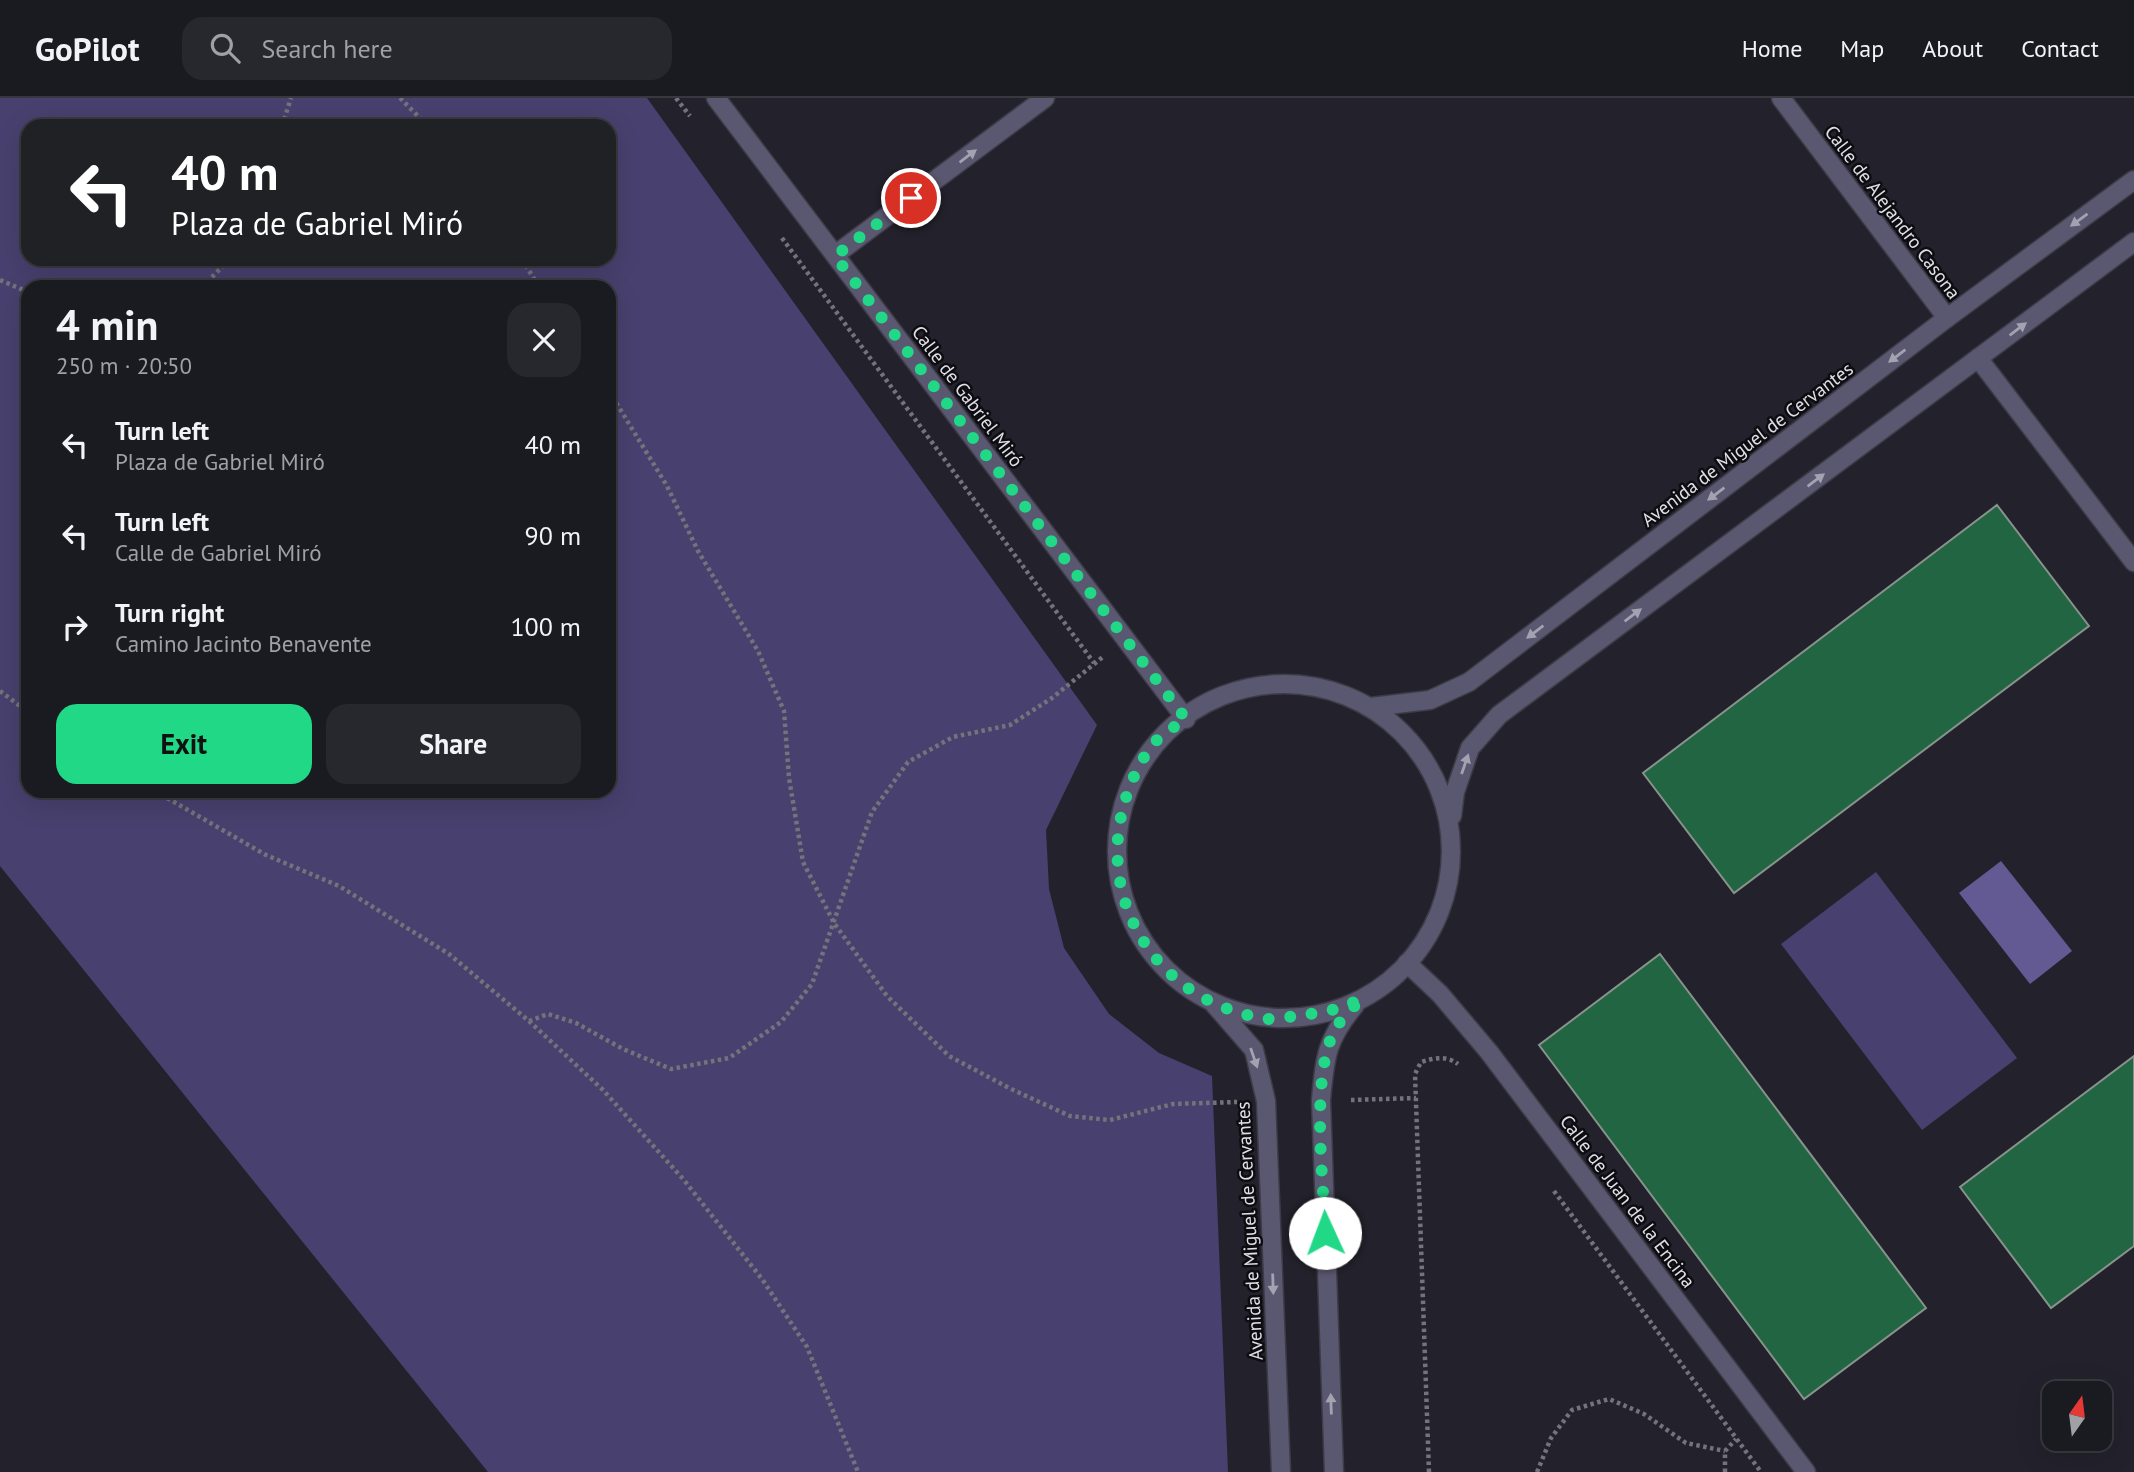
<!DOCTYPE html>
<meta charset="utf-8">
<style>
:root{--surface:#1a1a21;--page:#27272e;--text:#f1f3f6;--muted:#9fa1a5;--line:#38383f;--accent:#21d887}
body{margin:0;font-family:"PT Sans",sans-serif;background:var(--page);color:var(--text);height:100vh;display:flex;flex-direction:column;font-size:26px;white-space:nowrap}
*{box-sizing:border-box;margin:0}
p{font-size:23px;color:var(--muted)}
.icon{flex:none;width:38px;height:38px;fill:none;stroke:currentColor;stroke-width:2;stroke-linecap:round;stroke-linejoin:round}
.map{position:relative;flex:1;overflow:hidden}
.panel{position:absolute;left:21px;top:182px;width:595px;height:518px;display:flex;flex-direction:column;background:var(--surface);border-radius:21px;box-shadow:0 7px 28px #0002,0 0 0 2px var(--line)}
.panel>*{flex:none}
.top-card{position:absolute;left:21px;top:21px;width:595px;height:147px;border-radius:21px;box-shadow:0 7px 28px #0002,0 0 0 2px var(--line);background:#202124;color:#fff;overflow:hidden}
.needle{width:46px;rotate:14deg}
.fabs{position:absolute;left:2042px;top:1283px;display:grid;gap:14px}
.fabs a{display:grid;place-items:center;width:70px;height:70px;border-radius:14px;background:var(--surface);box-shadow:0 7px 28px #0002,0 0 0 2px var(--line);font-size:35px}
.pin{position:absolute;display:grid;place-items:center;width:60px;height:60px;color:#fff;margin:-30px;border:4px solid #fff;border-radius:50%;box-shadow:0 2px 7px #0007}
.me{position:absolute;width:77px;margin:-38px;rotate:358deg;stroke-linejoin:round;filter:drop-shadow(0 0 5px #0008)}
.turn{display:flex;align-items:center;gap:24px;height:147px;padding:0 35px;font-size:32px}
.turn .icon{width:91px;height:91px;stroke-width:2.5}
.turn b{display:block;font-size:49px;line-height:60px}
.round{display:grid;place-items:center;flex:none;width:74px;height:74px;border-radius:21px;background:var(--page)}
.overview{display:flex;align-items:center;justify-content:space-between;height:119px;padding:0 35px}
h1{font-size:42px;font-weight:700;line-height:52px}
.primary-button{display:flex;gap:14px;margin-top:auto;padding:14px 35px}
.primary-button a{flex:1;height:80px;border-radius:21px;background:var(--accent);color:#111;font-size:28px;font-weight:700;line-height:80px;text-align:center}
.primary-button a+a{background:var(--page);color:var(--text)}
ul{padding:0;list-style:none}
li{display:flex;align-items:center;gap:21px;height:91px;padding:0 35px}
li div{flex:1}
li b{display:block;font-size:26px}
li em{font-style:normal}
header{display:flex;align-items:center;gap:42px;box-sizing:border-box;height:98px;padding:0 35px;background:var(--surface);border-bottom:2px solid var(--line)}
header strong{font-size:33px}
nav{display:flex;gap:38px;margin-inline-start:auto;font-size:24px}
.search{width:490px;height:63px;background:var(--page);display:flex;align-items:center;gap:18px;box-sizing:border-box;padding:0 24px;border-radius:21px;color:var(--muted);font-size:26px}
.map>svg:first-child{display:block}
.green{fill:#48406e;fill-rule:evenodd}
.water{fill:#635a93}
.building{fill:#226542;stroke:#87938b;stroke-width:2}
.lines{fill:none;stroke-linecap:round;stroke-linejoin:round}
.minor-casing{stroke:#3d3c46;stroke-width:21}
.path{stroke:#74737b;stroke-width:4.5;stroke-dasharray:3.5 3.5;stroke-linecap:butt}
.minor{stroke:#5a5770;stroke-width:18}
.oneway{fill:#a4a2b1}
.route{stroke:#21d887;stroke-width:12;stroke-dasharray:0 21.6}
.labels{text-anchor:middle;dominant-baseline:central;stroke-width:5;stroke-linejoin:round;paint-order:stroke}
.street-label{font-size:19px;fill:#e0dfe6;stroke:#0d0c11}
</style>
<header>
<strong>GoPilot</strong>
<div class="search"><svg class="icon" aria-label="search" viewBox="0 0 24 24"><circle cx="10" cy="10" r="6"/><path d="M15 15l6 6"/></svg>Search here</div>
<nav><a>Home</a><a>Map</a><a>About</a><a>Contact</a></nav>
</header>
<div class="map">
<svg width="2134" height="1374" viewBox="0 0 2134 1374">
<rect width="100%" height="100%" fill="#23222c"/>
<g class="green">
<path d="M 0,0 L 647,0 L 1097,627 L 1046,732 L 1049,791 L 1064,850 L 1109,916 L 1159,955 L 1212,978 L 1228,1374 L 488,1374 L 0,768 ZM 28,28 L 609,28 L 609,161 L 28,161 ZM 28,189 L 609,189 L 609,693 L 28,693 Z"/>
<polygon points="1876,774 2017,960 1922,1032 1781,846"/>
</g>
<polygon class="water" points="2001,763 2072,853 2030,886 1959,795"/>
<g class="building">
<polygon points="1997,407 2089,528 1734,795 1643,675"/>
<polygon points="1660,856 1926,1210 1804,1301 1539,947"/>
<polygon points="2134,958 2134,1148 2051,1210 1960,1089"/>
</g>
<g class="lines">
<g class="minor-casing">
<g id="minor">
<polyline points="716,0 1186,621"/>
<polyline points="1781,0 1947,220"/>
<polyline points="835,157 1045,0"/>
<polyline points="1978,260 2134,464"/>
<circle cx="1284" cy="753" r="167"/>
<polyline points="1371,609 1430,602 1469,584 1947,220 2134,82"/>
<polyline points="1452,718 1455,694 1470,650 1499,617 2134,144"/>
<polyline points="1407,865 1440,896 1489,954 1806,1374"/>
<polyline points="1214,906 1254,952 1266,1003 1281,1374"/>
<path d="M 1334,1374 L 1321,1002 C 1325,959 1326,942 1355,907"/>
</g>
</g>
<g class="path">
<polyline points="400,0 428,28"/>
<polyline points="676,0 690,18"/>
<polyline points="282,28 291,0"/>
<polyline points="782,140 1094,565"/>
<polyline points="522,161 539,189"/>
<polyline points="0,182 28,194"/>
<polyline points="202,189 230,161"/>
<polyline points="609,293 667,388 698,453 758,553 784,613 789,680 803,764 834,825 887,898 949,958 1011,991 1070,1018 1110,1022 1173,1006 1237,1004"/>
<polyline points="0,593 28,614"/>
<polyline points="155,693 266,757 339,788 449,856 529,923 603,992 684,1082 762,1181 807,1249 858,1374"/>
<polyline points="529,923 548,916 576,925 623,951 671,971 729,960 781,924 812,886 872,714 908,664 953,639 1010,627 1052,600 1104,558"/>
<polyline points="1351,1002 1416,1000"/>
<polyline points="1554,1093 1761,1374"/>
<path d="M 1429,1374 L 1415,976 L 1421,964 C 1434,960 1446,957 1458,966"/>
<polyline points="1537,1374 1551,1340 1572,1312 1609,1301 1644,1316 1686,1345 1725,1353"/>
<polyline points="1725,1374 1725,1353 1736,1341"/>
</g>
<use href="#minor" class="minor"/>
</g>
<defs><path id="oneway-solid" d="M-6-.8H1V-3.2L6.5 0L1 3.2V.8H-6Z" transform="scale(1.75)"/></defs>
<g class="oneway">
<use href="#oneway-solid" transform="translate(968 58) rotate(-37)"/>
<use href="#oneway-solid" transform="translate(2079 122) rotate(144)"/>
<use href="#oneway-solid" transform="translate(2018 231) rotate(-37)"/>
<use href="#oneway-solid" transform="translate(1897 258) rotate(143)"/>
<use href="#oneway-solid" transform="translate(1816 382) rotate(-37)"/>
<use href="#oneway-solid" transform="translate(1716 396) rotate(143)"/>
<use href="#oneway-solid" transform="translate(1633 517) rotate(-37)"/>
<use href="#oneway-solid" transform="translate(1535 534) rotate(143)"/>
<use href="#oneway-solid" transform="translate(1465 666) rotate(-71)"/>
<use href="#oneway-solid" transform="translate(1254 960) rotate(71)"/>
<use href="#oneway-solid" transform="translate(1273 1186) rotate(88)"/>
<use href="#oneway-solid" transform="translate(1331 1306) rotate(-92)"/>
</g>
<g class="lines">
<path class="route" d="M 911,100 L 835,158 L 1186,621 C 1176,628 1164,635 1156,643 C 1140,661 1129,687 1123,710 C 1097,811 1164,908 1269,921 C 1279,922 1291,918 1301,917 C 1326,914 1339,912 1362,900 C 1354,909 1344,918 1337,928 C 1309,973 1324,1082 1325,1135"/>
</g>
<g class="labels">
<g class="street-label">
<text transform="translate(1893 114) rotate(53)">Calle de Alejandro Casona</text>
<text transform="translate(968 298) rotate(53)">Calle de Gabriel Miró</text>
<text transform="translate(1747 346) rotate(-37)">Avenida de Miguel de Cervantes</text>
<text transform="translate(1628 1103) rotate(53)">Calle de Juan de la Encina</text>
<text transform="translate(1249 1133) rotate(-93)">Avenida de Miguel de Cervantes</text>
</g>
</g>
</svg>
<div class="fabs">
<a><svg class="needle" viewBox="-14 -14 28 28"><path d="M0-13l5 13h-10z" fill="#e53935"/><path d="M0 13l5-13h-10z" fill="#9fa1a5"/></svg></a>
</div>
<div class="pin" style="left:911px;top:100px;background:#d93025"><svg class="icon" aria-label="arrive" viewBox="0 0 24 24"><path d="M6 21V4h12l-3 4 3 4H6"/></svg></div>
<svg class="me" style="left:1325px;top:1135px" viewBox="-20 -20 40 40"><circle r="19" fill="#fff"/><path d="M0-13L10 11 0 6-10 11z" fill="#21d887"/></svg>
<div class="top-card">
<div class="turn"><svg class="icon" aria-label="left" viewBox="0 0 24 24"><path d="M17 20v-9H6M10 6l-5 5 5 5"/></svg><div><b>40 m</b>Plaza de Gabriel Miró</div></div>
</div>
<section class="panel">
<div class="overview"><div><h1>4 min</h1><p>250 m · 20:50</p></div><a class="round"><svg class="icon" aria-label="close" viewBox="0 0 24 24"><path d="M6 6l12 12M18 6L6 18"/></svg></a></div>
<ul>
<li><svg class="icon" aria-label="left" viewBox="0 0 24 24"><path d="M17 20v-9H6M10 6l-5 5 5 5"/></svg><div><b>Turn left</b><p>Plaza de Gabriel Miró</p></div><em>40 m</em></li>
<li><svg class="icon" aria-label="left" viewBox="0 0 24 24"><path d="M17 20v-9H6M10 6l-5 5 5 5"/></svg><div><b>Turn left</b><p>Calle de Gabriel Miró</p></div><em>90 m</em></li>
<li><svg class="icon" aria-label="right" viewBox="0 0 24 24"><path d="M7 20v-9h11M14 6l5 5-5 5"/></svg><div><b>Turn right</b><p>Camino Jacinto Benavente</p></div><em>100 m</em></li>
</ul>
<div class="primary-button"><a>Exit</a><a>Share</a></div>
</section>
</div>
